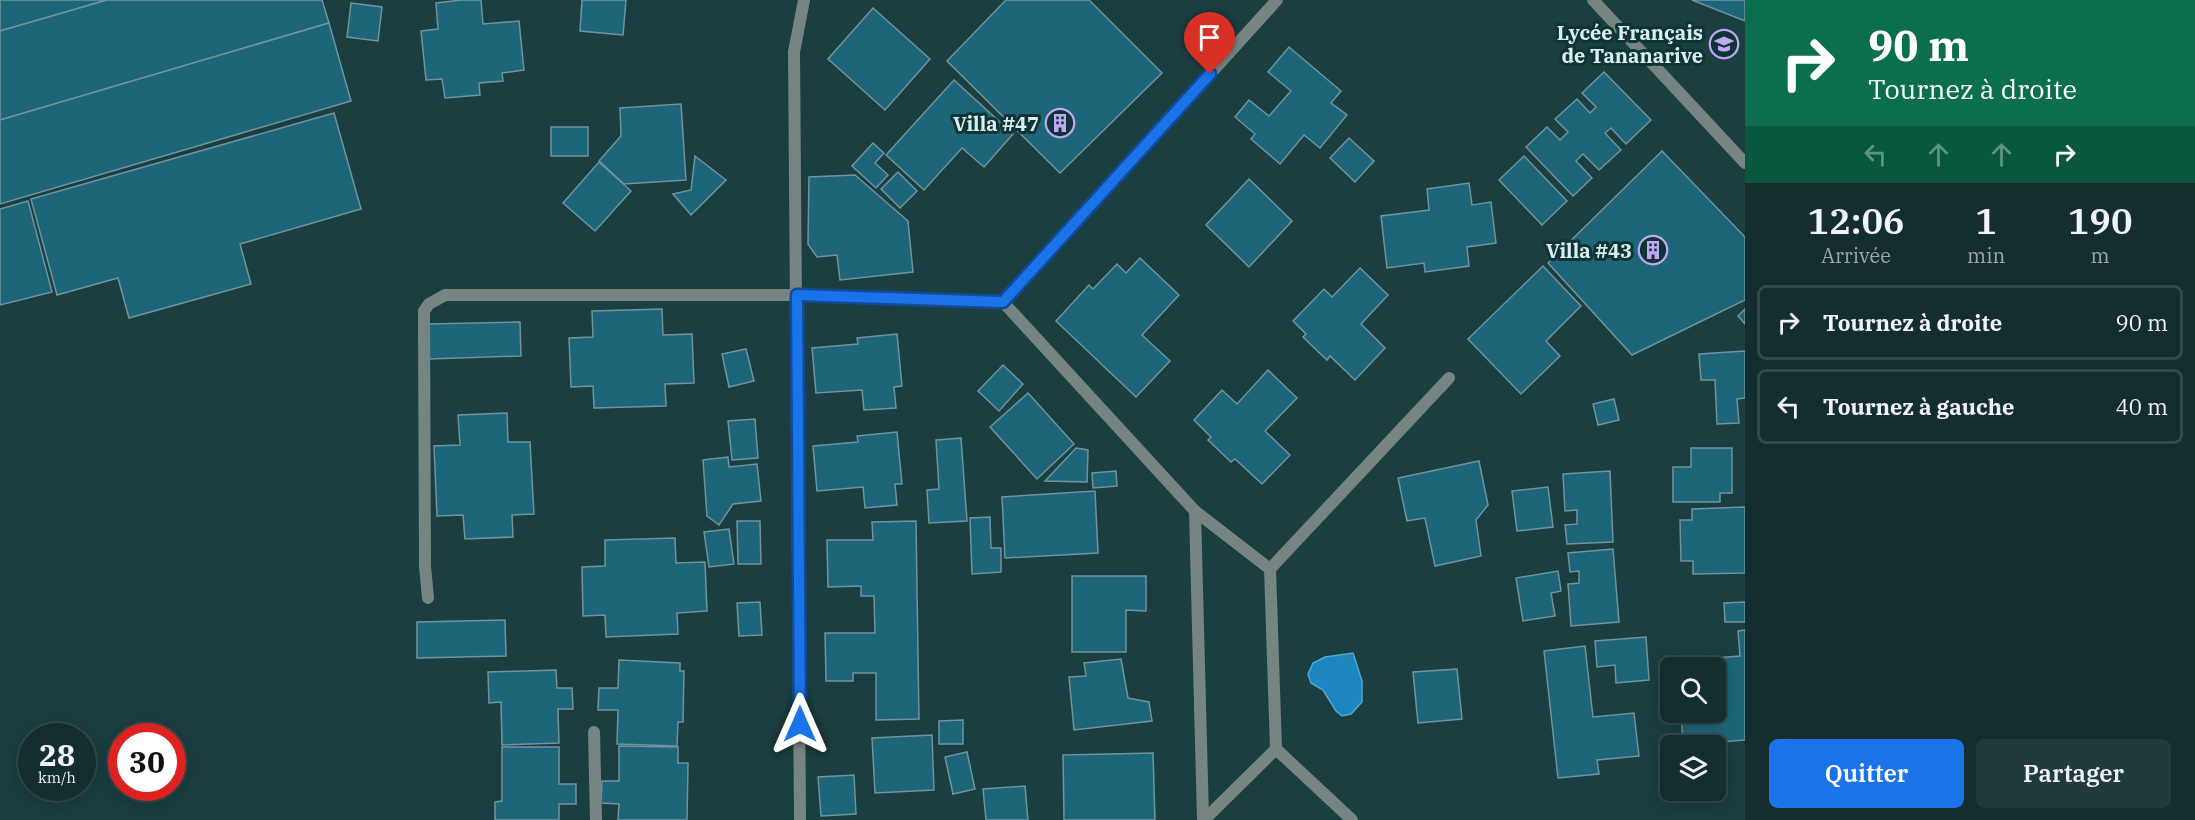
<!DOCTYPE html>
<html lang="fr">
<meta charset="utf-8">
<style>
:root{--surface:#142e30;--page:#213a3c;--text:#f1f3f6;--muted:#9da8ab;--line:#334a4c;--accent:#1a73e8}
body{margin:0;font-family:"IBM Plex Serif",serif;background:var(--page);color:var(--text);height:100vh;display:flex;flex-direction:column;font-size:22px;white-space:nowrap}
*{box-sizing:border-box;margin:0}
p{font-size:20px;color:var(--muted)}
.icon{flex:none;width:33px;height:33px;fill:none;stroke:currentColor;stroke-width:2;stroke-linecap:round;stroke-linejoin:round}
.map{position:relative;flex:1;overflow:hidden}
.side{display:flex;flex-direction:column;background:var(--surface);width:450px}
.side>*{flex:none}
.guide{background:#0b6e4f;color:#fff;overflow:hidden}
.controls{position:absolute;left:1660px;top:657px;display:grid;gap:12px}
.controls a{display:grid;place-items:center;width:66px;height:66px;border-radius:9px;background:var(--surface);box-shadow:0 3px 15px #0003,0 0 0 2px var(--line);font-size:30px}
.speed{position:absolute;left:18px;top:723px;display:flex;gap:12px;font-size:30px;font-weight:700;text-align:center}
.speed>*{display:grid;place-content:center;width:78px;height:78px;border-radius:50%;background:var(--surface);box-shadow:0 3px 15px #0003,0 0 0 2px var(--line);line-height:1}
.speed small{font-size:15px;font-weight:400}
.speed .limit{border:9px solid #d22;background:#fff;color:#111}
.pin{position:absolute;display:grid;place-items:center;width:51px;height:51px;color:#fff;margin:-62px -26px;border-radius:50% 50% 50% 0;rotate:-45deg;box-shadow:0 0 6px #0007}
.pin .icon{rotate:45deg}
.me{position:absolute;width:66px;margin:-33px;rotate:0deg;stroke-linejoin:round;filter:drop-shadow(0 0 4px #0008)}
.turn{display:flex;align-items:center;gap:21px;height:126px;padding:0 24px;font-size:27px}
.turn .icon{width:78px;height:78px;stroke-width:2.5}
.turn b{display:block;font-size:42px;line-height:51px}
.lanes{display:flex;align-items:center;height:57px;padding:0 24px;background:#0003;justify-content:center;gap:30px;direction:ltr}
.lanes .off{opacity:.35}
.eta{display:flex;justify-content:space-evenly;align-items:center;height:102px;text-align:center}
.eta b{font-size:36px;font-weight:600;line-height:42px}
.button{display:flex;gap:12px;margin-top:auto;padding:12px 24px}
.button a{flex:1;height:69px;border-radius:9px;background:var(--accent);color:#fff;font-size:24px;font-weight:600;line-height:69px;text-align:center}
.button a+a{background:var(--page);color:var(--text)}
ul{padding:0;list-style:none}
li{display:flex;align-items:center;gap:18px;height:75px;margin:0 12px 9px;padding:0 12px;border:3px solid var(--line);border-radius:9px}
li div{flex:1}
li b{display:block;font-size:22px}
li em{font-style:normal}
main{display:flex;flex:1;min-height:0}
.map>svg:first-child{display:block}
.water{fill:#1c86c0;stroke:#55a6ce;stroke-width:1.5}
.building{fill:#1d667a;stroke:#71939e;stroke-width:1.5}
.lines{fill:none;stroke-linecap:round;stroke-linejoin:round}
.minor{stroke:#768582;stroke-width:12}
.route-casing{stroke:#114b97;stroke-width:15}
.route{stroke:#1a73e8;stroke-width:10}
.labels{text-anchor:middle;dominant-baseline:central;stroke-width:6;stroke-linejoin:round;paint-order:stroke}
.poi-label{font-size:20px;font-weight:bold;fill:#dbefef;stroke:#0f3436;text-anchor:end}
</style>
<main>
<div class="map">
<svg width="1745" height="820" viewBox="0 0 1745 820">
<rect width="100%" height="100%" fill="#1b3e40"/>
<polygon class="water" points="1353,653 1362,681 1362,702 1351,714 1342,716 1336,711 1323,690 1311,683 1308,674 1313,663 1325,657"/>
<g class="building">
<polygon points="0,0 107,0 0,31"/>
<polygon points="107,0 322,0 329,23 0,120 0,31"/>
<polygon points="461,0 481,0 483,24 519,21 524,70 502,73 503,81 479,83 480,95 445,98 442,79 426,80 421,31 438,29 436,3"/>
<polygon points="582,0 626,0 623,35 580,31"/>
<polygon points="1006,0 1089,0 1162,73 1060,173 947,61"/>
<polygon points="1692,0 1745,0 1745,21"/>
<polygon points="351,3 382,7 378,41 347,37"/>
<polygon points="873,8 930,59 885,110 828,59"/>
<polygon points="329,23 351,101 0,204 0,120"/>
<polygon points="1289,47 1341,91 1331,103 1347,115 1320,148 1304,135 1280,164 1251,139 1255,134 1235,117 1249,100 1269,116 1291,91 1268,72"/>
<polygon points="1604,72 1651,120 1626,144 1611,128 1605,133 1621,150 1599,170 1583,154 1576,161 1592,178 1573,196 1526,147 1547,127 1560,140 1568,132 1555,119 1577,99 1590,113 1596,107 1582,93"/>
<polygon points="954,80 1013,134 984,167 962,148 924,190 886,155"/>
<polygon points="681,104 686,180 624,184 599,161 621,136 620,108"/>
<polygon points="334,113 361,209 240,244 251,284 129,318 118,278 57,295 31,199"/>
<rect x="551" y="127" width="37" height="29"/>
<polygon points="1349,138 1374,161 1355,182 1330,158"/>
<polygon points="873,143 884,153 875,163 888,175 876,188 852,166"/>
<polygon points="1662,151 1745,237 1745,300 1632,355 1548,263"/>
<polygon points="695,156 726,180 691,215 673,194 691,190"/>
<polygon points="1524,156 1567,201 1542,225 1499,180"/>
<polygon points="599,162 631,191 595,231 563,203"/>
<polygon points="898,172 917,191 900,208 881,189"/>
<polygon points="855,175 908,221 913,272 840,280 837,255 817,257 808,244 809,177"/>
<polygon points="1249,179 1292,221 1249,267 1206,225"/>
<polygon points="1469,183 1472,205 1491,202 1496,243 1467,247 1469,266 1425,272 1424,263 1387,268 1381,216 1429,210 1427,189"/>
<polygon points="28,201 52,292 0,305 0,209"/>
<polygon points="1140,258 1179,295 1142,335 1170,361 1136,397 1056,321 1089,285 1093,289 1117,264 1126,273"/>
<polygon points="1543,266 1581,306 1546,341 1560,356 1521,394 1468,339"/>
<polygon points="1360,268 1388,295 1361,324 1385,348 1355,380 1330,356 1327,360 1303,337 1306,334 1293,321 1324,289 1332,297"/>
<polygon points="662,309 663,335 692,334 694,383 665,384 666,406 594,408 593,386 571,387 569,338 593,337 592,311"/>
<polygon points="1745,309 1745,324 1738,316"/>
<polygon points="520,322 521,356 429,359 428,324"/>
<polygon points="897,334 902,386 894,387 896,408 864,410 862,390 816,393 812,348 858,344 857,338"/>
<polygon points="746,349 754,381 729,387 722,354"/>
<polygon points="1745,351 1745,398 1737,399 1739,423 1717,424 1715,380 1701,380 1699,354"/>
<polygon points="1003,365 1023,384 999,411 978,391"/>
<polygon points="1268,370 1297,398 1265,431 1290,455 1262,484 1235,459 1231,462 1208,440 1211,437 1194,420 1222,390 1237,404"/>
<polygon points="1028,393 1074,444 1037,479 990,427"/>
<polygon points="1614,399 1619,420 1598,425 1593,404"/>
<polygon points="507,413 508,442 530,442 534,514 512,515 513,537 465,539 463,515 437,516 434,446 460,445 458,415"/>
<polygon points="755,419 758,458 732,460 728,421"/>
<polygon points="897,432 902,484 895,484 897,505 865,508 863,487 817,491 813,446 858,442 857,436"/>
<polygon points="961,438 967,521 929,523 927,490 939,489 936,440"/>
<polygon points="1076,448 1088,450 1087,482 1045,481"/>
<polygon points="1691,448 1732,448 1732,493 1720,493 1720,502 1673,502 1673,467 1691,467"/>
<polygon points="728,457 729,467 757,464 761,501 733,504 719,525 707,516 703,460"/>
<polygon points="1479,461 1488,505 1476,520 1481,556 1435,566 1425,518 1407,521 1398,478"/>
<polygon points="1116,471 1117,486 1093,488 1092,473"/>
<polygon points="1610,471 1613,542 1567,544 1565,525 1577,524 1577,510 1565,511 1563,474"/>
<polygon points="1548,487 1553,527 1517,531 1512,491"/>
<polygon points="1095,491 1098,553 1005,558 1002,497"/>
<polygon points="1745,507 1745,573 1693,574 1693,561 1681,561 1680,520 1692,520 1692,509"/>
<polygon points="990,517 991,548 1001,548 1001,572 972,574 970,518"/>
<polygon points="737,521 760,521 761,564 738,564"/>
<polygon points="916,521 919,719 876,720 876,673 853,673 853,681 826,681 825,633 875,633 874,596 861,596 861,586 828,587 827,540 873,540 872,522"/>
<polygon points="729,529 734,564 709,567 704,532"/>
<polygon points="675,538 676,563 705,562 707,611 677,613 678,634 606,637 605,615 583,616 582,567 605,566 605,540"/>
<polygon points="1613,549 1619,622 1571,626 1568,584 1579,583 1579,571 1570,572 1568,553"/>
<polygon points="1558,571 1561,591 1551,593 1555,616 1523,621 1516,578"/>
<polygon points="1072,576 1146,576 1146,611 1126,610 1126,652 1072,652"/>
<polygon points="760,602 762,635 739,636 737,603"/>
<polygon points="1745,602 1745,622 1725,622 1724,603"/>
<polygon points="505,620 506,656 417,658 417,622"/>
<polygon points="1745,630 1745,740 1683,745 1681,712 1716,712 1716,668 1702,668 1702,659 1740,656 1738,631"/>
<polygon points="1646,637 1649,680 1616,683 1615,665 1597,667 1595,641"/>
<polygon points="1585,646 1593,717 1634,713 1639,756 1597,760 1599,774 1558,778 1544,651"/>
<polygon points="1121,659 1128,698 1149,702 1152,721 1074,730 1069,677 1086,676 1084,663"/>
<polygon points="619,660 680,663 680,671 684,671 683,722 678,722 677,746 617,744 618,710 598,710 599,688 618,688"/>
<polygon points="1457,669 1462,719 1418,723 1413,672"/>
<polygon points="556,670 557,688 572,688 573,709 558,709 559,743 502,745 501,702 489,703 488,672"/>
<polygon points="963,720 963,744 939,744 939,721"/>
<polygon points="932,735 934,790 875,793 872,738"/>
<polygon points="619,746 678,747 678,763 688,763 687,820 618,820 619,804 601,803 602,781 619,781"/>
<polygon points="502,747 559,747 559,784 576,784 576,804 559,804 559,820 495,820 495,802 502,801"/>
<polygon points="967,752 975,789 953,794 945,757"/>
<polygon points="1153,753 1155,820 1064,820 1063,755"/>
<polygon points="854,775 856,814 821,816 818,777"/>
<polygon points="1025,786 1028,820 986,820 983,789"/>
</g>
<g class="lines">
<g class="minor">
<polyline points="1593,0 1745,163"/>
<polyline points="1003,302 1277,0"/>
<polyline points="428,598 425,566 424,311 429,304 445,295 797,295 1003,302 1195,511"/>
<polyline points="594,732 596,820"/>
<polyline points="1276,749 1352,820"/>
<polyline points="800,820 794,52 804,0"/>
<polyline points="1203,820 1195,511 1270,569"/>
<polyline points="1204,820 1276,749 1270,569 1449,378"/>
</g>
</g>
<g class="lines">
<g class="route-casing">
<polyline id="route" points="800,724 797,295 1003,302 1210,74"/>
</g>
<use href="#route" class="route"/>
</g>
<defs>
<g id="school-ring" transform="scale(1.5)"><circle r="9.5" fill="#0f3436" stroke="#c1a8f3" stroke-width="1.5"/><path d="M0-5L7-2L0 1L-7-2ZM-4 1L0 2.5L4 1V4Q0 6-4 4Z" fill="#c1a8f3"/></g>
<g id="building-ring" transform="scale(1.5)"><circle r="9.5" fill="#0f3436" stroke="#c1a8f3" stroke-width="1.5"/><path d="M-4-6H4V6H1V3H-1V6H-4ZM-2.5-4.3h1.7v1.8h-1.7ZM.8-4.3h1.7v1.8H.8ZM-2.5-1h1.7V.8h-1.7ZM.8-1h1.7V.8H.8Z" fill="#c1a8f3"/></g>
</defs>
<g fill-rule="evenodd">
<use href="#school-ring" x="1724" y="44"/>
<use href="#building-ring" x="1060" y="123"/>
<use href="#building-ring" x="1653" y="250"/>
</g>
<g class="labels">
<g class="poi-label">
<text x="1703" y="32">Lycée Français<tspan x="1703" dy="23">de Tananarive</tspan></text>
<text x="1039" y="123">Villa #47</text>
<text x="1632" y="250">Villa #43</text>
</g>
</g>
</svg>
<div class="controls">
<a><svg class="icon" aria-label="search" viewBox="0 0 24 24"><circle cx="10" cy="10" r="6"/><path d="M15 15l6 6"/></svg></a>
<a><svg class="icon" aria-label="layers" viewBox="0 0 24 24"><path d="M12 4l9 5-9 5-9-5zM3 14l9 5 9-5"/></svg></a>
</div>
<div class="speed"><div>28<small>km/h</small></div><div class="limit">30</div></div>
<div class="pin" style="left:1210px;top:74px;background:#d93025"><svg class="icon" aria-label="arrive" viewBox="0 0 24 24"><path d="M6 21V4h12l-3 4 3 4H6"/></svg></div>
<svg class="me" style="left:800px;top:724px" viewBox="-20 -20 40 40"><path d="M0-17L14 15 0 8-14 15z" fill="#1a73e8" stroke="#fff" stroke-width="4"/></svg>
</div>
<section class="side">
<div class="guide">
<div class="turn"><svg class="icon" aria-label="right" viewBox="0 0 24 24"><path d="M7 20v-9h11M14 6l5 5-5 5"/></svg><div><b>90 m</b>Tournez à droite</div></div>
<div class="lanes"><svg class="icon off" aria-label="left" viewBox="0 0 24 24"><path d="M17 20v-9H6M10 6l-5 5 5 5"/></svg><svg class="icon off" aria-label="ahead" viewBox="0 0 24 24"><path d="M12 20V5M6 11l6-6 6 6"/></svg><svg class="icon off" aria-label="ahead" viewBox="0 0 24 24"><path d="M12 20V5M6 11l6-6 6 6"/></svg><svg class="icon" aria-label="right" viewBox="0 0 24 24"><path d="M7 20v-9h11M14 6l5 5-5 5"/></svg></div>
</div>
<div class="eta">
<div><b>12:06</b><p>Arrivée</p></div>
<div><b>1</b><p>min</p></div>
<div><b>190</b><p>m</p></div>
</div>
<ul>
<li><svg class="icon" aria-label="right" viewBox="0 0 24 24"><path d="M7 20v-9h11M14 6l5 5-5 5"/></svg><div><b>Tournez à droite</b></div><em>90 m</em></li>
<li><svg class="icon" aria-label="left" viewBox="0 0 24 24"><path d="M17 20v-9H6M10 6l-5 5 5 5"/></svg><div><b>Tournez à gauche</b></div><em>40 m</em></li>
</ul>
<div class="button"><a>Quitter</a><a>Partager</a></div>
</section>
</main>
